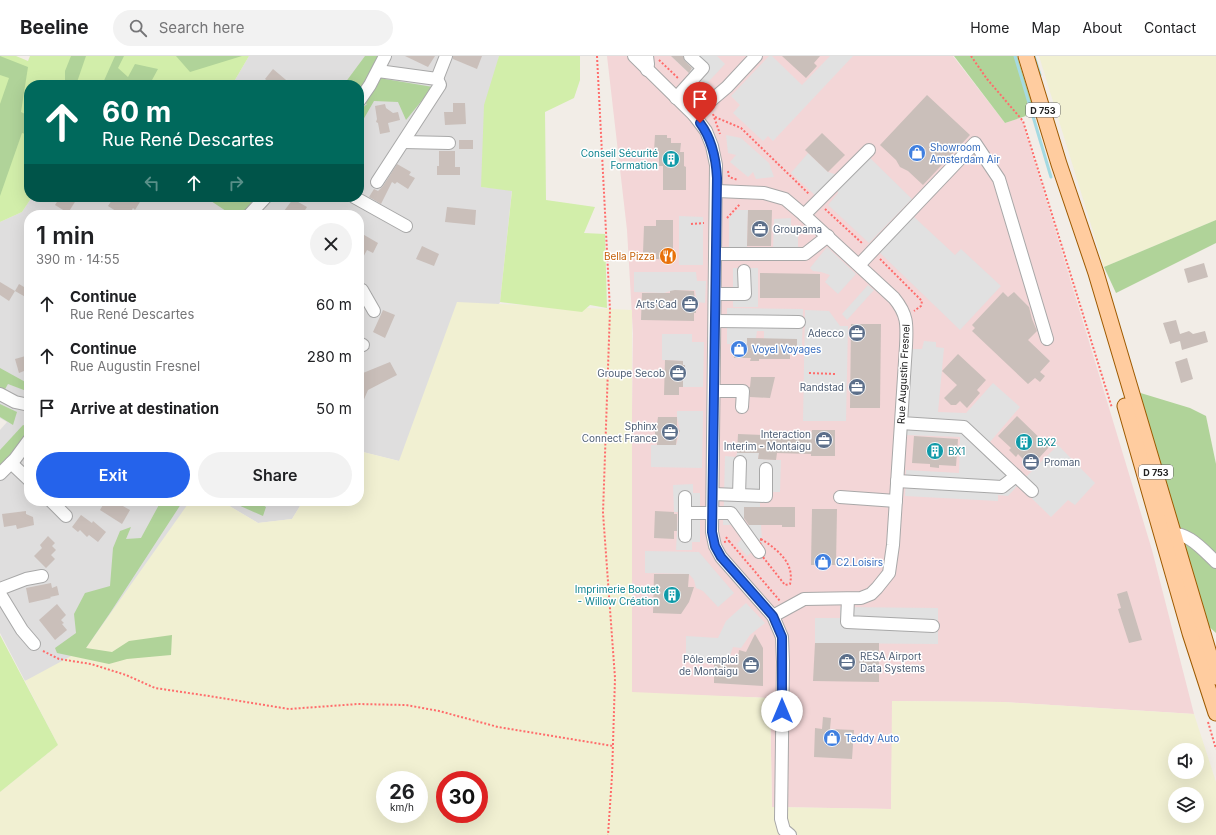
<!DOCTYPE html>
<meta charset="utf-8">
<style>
:root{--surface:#fff;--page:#f2f2f2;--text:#202124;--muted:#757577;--line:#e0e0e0;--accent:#2563eb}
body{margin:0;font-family:Inter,sans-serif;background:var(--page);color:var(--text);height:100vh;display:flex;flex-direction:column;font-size:15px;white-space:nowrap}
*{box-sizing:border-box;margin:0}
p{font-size:13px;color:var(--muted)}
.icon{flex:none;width:22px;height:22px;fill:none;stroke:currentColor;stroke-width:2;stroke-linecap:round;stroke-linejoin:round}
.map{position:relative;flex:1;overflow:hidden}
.sheet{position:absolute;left:24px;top:154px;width:340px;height:296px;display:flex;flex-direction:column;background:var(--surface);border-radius:16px;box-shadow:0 4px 16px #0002}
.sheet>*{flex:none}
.top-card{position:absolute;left:24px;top:24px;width:340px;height:122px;border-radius:16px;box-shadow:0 4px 16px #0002;background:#00695c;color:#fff;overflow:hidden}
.controls{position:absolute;left:1168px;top:687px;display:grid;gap:8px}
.controls a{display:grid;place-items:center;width:36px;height:36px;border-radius:50%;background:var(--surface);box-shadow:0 4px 16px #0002;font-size:20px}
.speed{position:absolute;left:376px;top:715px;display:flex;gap:8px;font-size:20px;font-weight:700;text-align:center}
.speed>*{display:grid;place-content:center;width:52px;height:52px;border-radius:50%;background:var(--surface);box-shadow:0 4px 16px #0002;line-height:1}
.speed small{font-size:10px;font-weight:400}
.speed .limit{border:6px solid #d22;background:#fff;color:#111}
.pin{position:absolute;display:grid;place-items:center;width:34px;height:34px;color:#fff;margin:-41px -17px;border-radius:50% 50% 50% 0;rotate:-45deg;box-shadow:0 0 4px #0007}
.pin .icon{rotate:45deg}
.me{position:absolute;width:44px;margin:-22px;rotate:0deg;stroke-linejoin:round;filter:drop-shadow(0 0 3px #0008)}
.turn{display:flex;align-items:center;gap:14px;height:84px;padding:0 12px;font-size:18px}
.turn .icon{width:52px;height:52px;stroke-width:2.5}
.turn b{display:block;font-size:28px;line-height:34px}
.lanes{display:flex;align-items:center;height:38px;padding:0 12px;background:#0003;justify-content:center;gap:20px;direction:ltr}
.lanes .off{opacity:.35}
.round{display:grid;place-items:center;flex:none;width:42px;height:42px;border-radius:21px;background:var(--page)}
.headline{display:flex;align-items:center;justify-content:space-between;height:68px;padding:0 12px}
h1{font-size:24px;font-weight:600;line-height:30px}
.action{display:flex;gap:8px;margin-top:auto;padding:8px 12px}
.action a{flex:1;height:46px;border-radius:24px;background:var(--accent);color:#fff;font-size:16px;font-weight:600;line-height:46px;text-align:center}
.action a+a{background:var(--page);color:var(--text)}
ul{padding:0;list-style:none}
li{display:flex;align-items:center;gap:12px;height:52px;padding:0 12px}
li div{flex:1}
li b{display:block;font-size:15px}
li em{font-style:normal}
header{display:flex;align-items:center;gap:24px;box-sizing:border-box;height:56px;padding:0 20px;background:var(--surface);border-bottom:1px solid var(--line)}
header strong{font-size:19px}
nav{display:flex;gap:22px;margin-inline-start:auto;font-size:14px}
.search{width:280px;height:36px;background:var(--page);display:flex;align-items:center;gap:10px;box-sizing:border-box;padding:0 14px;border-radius:22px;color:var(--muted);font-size:15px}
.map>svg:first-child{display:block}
.residential{fill:#dfdede}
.commercial{fill:#f3d6d7}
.farmland{fill:#f1f0d2;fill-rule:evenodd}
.grass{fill:#d2eeaa}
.forest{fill:#b0d399}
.parking{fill:#e1e1e1}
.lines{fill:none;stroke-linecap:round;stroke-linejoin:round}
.stream{stroke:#a5dae2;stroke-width:3}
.building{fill:#cabfba}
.minor-casing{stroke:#a8a8a8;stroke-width:14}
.major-casing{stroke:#9e5a00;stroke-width:17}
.path{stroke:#ff6c6b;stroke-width:2;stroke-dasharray:2 2;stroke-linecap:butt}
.minor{stroke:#fff;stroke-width:12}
.major{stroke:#ffcc9f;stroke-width:15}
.route-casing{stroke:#184099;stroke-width:10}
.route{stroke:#2563eb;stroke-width:7}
.labels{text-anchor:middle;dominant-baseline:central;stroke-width:3;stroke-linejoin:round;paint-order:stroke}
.shield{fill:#fff;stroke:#646464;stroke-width:1}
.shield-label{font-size:9px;font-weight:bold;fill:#212121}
.shop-label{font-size:10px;fill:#366cbe;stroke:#fff;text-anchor:start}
.culture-label{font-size:10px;fill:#0d838f;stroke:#fff;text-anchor:end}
.service-label{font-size:10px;fill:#4e5e75;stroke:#fff;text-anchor:end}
.food-label{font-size:10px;fill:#c56008;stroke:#fff;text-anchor:end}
.street-label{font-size:10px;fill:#212121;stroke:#fff}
</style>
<header>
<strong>Beeline</strong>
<div class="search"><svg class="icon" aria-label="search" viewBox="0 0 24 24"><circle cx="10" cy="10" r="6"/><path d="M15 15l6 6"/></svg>Search here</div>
<nav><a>Home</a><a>Map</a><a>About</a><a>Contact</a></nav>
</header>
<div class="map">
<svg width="1216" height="779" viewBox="0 0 1216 779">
<rect width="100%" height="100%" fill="#f2ede7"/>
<g class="residential">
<polygon points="249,0 499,0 481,131 512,134 500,246 399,405 359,395 359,159 29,159 29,445 193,445 104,589 25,625 0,577 0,374 7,366 0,362 0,166 22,156 32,141 359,141 359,29 232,29"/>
<polygon points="221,445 303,445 292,463 258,467"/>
</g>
<polygon class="commercial" points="607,0 953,0 1005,67 1020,62 1022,64 1152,494 1194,658 1004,646 893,645 891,753 772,751 770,642 632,637 631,433 633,277 627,174"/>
<g class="farmland">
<polygon points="1039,0 1216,0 1216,164 1104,211"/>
<path d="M 457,246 L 632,254 L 632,636 L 770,642 L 772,751 L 891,753 L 892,645 L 1004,646 L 1194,658 L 1216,726 L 1216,779 L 0,779 L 0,736 L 58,689 L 25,625 L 86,592 L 190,445 L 221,445 L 258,467 L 292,463 L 303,445 L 359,445 L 359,395 L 399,405 ZM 1175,694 L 1197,694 L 1197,716 L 1175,716 ZM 385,724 L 419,724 L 419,758 L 385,758 ZM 445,724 L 479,724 L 479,758 L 445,758 ZM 1175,738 L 1197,738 L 1197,760 L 1175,760 Z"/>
</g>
<g class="grass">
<polygon points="0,0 16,0 28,5 30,0 249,0 232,29 29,29 29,141 32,141 22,156 0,166"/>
<polygon points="499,0 580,0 580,24 574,42 545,56 546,144 595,151 584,177 605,178 607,252 590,249 582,256 500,246 512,135 481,131 484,49"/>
<polygon points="0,579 58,689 0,736"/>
</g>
<g class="forest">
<polygon points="0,0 28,11 21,56 29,60 29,79 22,77 0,140 0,48 9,22 0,19"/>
<polygon points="71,0 86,0 76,29 65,29 65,15"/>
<polygon points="115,0 124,0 118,12 128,21 135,8 158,13 152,24 159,29 102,29"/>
<polygon points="176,0 242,0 190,16"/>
<polygon points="365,0 378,0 372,15 385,23 433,31 406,64 398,46 374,45 359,71 359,55 367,48 359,45 359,29 345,29 345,27"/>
<polygon points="954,0 1017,0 1035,57 1005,67"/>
<polygon points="205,141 256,141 241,159 232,159"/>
<polygon points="1216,164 1216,187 1116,237 1104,211"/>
<polygon points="0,312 29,328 29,336 8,328 0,342"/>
<polygon points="1134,335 1190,352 1206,360 1216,408 1216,577 1203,565"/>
<polygon points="0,348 17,356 13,369 0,361"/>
<path d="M 23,369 L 29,371 C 27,387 12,401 0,411 L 0,394 Z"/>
<polygon points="161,445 183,445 110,557 86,592 112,596 129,585 172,579 171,599 127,603 109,608 57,597 55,592 76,577 74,558 85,537 110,530 113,492 120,475 131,471 126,483 141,482"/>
<polygon points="229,445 257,445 266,451 263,460"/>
</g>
<g class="parking">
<polygon points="671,0 717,0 725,8 699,36 685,24 690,18"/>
<polygon points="769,0 772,0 802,29 830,0 853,0 773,85 768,80 763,85 733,57 740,49 731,40"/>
<polygon points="726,79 741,82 769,107 774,121 756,123 753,116 748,121 730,106 736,99 728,97"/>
<polygon points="808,97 828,116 838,119 817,141 791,117"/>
<polygon points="868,100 912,143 869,187 828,149 838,137 837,132"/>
<polygon points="736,154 748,154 747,192 729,192 729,162"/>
<polygon points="912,159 955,199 961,193 1001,230 960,274 878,195"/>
<polygon points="679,160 703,161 703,209 679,209"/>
<polygon points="791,162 791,170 798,171 798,194 773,194 774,163"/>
<polygon points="827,191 856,218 838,238 825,226 830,219 821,216 813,215 810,212"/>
<rect x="733" y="212" width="25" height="39"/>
<polygon points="634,216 696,216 697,225 706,225 705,247 697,246 695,234 670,235 664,237 634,236"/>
<polygon points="868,229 874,234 847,264 842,258"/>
<polygon points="727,252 803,253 802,293 797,293 797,283 777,283 764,288 764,275 757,275 756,282 747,288 727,288"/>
<polygon points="805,254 829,255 840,270 848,270 846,365 803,365"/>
<polygon points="662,278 692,278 692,286 704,286 703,331 683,331 683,305 662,304"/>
<polygon points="924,285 936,286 936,291 944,292 938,356 966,357 993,327 1020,351 990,386 1024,423 1058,389 1095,427 1075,449 1068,444 1051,461 1018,429 1008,440 998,439 998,445 905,440 906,414 959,417 960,381 905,379 911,293 922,293"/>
<polygon points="677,355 703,355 702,412 651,411 651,389 676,389 680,375 677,361"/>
<polygon points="737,397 759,397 758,403 781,404 780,436 771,436 724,441 725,400 736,401"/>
<polygon points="693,428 693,437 700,437 700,486 692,486 692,494 676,494 678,456 674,456 673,429"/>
<polygon points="724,445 760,446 760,451 744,451 744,462 745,469 761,469 763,499 753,495 747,500 737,488 743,482 731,469 723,469"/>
<polygon points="645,495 699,496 734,537 718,551 703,535 696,532 694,524 689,518 645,517"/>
<polygon points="746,547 765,567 750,579 741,592 733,591 727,608 686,606 686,580 718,582 726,565"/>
<polygon points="840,551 938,552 938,588 815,587 815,562 840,562"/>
</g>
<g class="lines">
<g class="stream">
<polyline points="1015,0 1051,121"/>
<polyline points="1034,0 1040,19"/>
</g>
</g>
<g class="building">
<polygon points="405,0 435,0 428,11"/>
<polygon points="453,0 482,0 477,13 453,3"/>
<polygon points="671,0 683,0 685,5 692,12 689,17"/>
<polygon points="782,0 820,0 814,7 817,10 806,22"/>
<polygon points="273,13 292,29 273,29 265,23"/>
<polygon points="927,39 970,79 923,129 908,115 900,111 896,104 880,89"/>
<polygon points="453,47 465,47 466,68 445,69 444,56 453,56"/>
<polygon points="385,48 386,52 393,57 398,56 400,64 388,67 390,76 380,78 378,67 376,66 377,63 375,50"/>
<polygon points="822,77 845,99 828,116 805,94"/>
<polygon points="655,79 667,79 667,82 671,82 671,87 681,87 680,96 684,96 684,110 686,111 686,134 663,134 663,110 659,110 659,95 654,95"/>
<rect x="459" y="84" width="14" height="9"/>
<polygon points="439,95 455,95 455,111 460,111 460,119 437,119 437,110 439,110"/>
<polygon points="397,108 411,116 409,119 415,122 408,133 397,126 395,128 392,126 381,148 369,141 374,133 378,135 383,130"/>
<polygon points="60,141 78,141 68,157 55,149"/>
<polygon points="114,141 143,141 135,154 133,152 129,159 122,159 108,150"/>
<polygon points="293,143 307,151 302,159 281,159"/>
<polygon points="447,151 476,154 475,169 445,166"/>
<polygon points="748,154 772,154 771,190 747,190"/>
<polygon points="656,164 673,164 673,204 656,203 656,197 643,197 644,170 656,170"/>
<polygon points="359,176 378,187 373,197 367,194 359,209"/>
<polygon points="422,190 439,198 434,210 416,203"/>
<polygon points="1204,207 1208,221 1188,227 1184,213"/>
<polygon points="760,217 820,218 820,242 760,242"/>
<polygon points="0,226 15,235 9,245 0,239"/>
<polygon points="19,228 29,234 29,243 15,235"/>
<polygon points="675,234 694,235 696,257 694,257 694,265 641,264 642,237 670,237 670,235"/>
<polygon points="1003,236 1008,241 1014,236 1029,251 1032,263 1037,275 1028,284 1050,305 1040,316 1045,320 1040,326 1035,322 1028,328 972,275 975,272 972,269"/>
<polygon points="383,254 395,259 385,282 373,276"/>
<polygon points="1176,264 1180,278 1189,275 1193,278 1205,275 1208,286 1182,294 1180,285 1170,288 1163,267"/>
<polygon points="851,268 881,268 880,352 850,352"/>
<polygon points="747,282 797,283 797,293 790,293 790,303 759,303 759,305 750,305 751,302 734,302 734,288 747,288"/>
<polygon points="958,298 986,324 977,334 980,337 967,352 960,345 956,349 951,349 944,342 957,329 942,315"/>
<polygon points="29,299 29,313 19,317 15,303"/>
<polygon points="1187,302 1193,323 1181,327 1175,306"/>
<polygon points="665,304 683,305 683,309 685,309 685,318 683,318 683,331 679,331 679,339 664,339"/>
<polygon points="390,306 397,319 368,334 359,355 359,329 363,317"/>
<polygon points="751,321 775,321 770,342 750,341 749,331 750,331"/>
<polygon points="1017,360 1049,391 1031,411 1018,398 1016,401 1009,394 1011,392 998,380"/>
<polygon points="658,361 677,361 677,370 680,375 677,380 676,389 657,389 657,382 655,382 655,368 657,368"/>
<polygon points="812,374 835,374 835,400 811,400 811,398 777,397 776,404 758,403 759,397 737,397 738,378 763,379 764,375 784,379 811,380"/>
<polygon points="914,380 958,383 956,410 939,409 939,412 930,411 930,408 912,407"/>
<polygon points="105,445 114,445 130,454 122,468 100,454"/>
<polygon points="744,451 795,451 795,471 782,471 782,469 749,469 744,462"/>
<polygon points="812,453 837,453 836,509 811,509"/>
<polygon points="26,455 26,458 33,461 34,469 17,473 16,469 4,471 2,458"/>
<polygon points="655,455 674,456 674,458 677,458 677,475 674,475 674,483 654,482"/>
<polygon points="81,459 92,467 93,465 106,476 98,486 89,479 87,481 80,474 78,476 72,471"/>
<polygon points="48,480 55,487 52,490 56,494 51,499 55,503 46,512 34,500 42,492 40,489"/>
<polygon points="654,518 689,518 688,531 694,531 689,546 681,558 653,557"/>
<polygon points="51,527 52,532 57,530 59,539 50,541 51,542 29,547 26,532"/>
<polygon points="1127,535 1142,584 1129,587 1118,553 1121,552 1117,538"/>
<polygon points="57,548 66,559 61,564 64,567 62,568 67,574 55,584 39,564"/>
<polygon points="755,578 763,592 763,630 714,627 714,608 737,609 739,594 746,596"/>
<polygon points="815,587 879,587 879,626 813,625"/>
<polygon points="823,661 831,662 830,673 854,674 852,703 814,701 815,672 822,673"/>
</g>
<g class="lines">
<g class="minor-casing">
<g id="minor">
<polyline points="634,0 694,59 706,75 712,90 716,109 712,476 715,490 721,501 773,560 782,581 783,606 781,763 784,774 790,779"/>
<polyline points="647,0 648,8 647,14"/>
<polyline points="437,23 446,0"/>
<polyline points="676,42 703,12 690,0"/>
<polyline points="359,45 370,29 385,0"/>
<polyline points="694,59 727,31 756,0"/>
<polyline points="404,86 449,87"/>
<polyline points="377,126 440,29 437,23 378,15"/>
<path d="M 717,135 L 764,137 L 785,143 L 804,159 L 894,242 C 908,259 907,269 906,290 L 893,489 L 889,517 L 877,532 L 871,538 L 861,542 L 804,543 L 773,560"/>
<polyline points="354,141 406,170"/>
<polyline points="249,159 266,141"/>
<polyline points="804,159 869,94"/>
<polyline points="716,198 805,198 828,180"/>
<polyline points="859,209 975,87 999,123 1047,283"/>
<polyline points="359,233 362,234 374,255"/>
<polyline points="715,238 745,238 744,215"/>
<polyline points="715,265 799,266"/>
<polyline points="359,287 363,289"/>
<polyline points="714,335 743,335 742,351"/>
<polyline points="0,338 15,346 29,349"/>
<polyline points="901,367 964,371 1032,435"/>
<polyline points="11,407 29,424"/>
<polyline points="0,418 15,403 29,384"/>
<polyline points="897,425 1002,431 1016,420"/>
<polyline points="713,438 766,440 766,413"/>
<polyline points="739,439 740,406"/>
<polyline points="840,441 896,445"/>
<polyline points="51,445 66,460"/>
<polyline points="685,457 731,457 759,496"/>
<path d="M 1167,478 C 1187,474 1203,494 1216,506"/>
<polyline points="685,480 685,441"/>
<polyline points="0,533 26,523 42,520"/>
<polyline points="0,538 22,574 34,588"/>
<polyline points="848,543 847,566 933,570"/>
</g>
</g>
<g class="major-casing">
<g id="major">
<polyline points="1026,0 1059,108 1096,217 1216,621"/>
<polyline points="1125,350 1190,577 1216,657"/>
</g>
</g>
<g class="path">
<polyline points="597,0 610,254 603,457 615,622 612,720 608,779"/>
<polyline points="971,0 987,23 1023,65 1112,352"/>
<polyline points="659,4 679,23"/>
<polyline points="713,58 720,78"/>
<polyline points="715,61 741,72 809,138"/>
<polyline points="728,115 729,121 738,124"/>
<polyline points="825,153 863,188"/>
<polyline points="727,162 740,148"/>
<polyline points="691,168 704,167"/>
<polyline points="880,203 922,245 921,250 914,255"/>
<polyline points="809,317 835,318"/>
<path d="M 761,483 C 777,493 795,507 790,528 L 785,529 L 759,496 Z"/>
<polyline points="729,485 780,545"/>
<polyline points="724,486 729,485 725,480"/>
<polyline points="43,595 59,603 91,608 126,619 155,632 209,640 289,653 358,648 406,649 439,655 498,671 613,690"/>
<polyline points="1208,666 1216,693"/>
</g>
<use href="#minor" class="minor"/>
<use href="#major" class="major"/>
</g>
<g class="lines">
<g class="route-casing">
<path id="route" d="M 700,67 C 712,83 716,102 717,122 L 712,476 L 715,490 L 721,501 L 773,560 L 782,581 L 782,655"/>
</g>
<use href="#route" class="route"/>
</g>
<defs>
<g id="shop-disc" transform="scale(0.9)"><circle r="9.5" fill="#3f7fe0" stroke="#fff"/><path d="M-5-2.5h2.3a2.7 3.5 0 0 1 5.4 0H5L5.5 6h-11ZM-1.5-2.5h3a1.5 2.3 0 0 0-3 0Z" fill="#fff"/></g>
<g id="building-disc" transform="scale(0.9)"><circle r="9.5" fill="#0f9aa8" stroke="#fff"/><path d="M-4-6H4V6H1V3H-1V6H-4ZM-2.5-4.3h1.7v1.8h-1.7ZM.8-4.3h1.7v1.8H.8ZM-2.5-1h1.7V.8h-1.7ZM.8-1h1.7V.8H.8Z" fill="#fff"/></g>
<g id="office-disc" transform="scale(0.9)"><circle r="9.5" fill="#5c6f8a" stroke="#fff"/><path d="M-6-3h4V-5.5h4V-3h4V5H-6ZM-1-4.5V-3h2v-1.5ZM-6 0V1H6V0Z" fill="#fff"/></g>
<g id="restaurant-disc" transform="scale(0.9)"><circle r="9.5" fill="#e8710a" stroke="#fff"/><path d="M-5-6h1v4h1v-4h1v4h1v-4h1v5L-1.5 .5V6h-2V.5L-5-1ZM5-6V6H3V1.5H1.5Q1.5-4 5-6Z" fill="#fff"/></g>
</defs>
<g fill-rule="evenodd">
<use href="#shop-disc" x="917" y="97"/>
<use href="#building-disc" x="671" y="103"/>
<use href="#office-disc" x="760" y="173"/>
<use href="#restaurant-disc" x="668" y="200"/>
<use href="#office-disc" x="690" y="248"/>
<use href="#office-disc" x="857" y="277"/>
<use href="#shop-disc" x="739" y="293"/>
<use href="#office-disc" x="678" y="317"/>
<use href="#office-disc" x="857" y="331"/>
<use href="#office-disc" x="670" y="376"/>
<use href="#office-disc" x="824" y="384"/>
<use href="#building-disc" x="1024" y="386"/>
<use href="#building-disc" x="935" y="395"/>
<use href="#office-disc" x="1031" y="406"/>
<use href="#shop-disc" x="823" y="506"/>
<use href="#building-disc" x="672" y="539"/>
<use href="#office-disc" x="847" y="606"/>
<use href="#office-disc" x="751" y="609"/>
<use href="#shop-disc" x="832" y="682"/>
</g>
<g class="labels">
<g class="shield">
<rect x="1026" y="47" width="34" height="14" rx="3"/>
<rect x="1139" y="409" width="34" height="14" rx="3"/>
</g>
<g class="shield-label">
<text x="1043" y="54">D 753</text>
<text x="1156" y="416">D 753</text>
</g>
<g class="shop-label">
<text x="930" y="91">Showroom<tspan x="930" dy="12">Amsterdam Air</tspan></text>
<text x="752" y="293">Voyel Voyages</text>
<text x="836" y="506">C2.Loisirs</text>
<text x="845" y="682">Teddy Auto</text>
</g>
<g class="culture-label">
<text x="658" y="97">Conseil Sécurité<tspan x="658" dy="12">Formation</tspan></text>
<text x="1037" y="386" text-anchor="start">BX2</text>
<text x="948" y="395" text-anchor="start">BX1</text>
<text x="659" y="533">Imprimerie Boutet<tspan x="659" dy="12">- Willow Création</tspan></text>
</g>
<g class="service-label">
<text x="773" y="173" text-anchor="start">Groupama</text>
<text x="677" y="248">Arts'Cad</text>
<text x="844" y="277">Adecco</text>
<text x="665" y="317">Groupe Secob</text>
<text x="844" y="331">Randstad</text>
<text x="657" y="370">Sphinx<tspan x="657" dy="12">Connect France</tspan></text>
<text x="811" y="378">Interaction<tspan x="811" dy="12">Interim - Montaigu</tspan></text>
<text x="1044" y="406" text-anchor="start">Proman</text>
<text x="860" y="600" text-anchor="start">RESA Airport<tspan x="860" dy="12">Data Systems</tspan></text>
<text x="738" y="603">Pôle emploi<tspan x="738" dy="12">de Montaigu</tspan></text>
</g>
<g class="food-label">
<text x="655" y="200">Bella Pizza</text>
</g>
<g class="street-label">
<text transform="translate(903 318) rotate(-87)">Rue Augustin Fresnel</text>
</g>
</g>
</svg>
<div class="controls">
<a><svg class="icon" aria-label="sound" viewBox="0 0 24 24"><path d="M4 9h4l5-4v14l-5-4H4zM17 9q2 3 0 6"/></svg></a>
<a><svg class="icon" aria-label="layers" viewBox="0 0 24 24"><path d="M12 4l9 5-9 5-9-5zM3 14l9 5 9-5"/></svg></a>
</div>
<div class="speed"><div>26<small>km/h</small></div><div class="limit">30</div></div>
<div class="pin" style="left:700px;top:67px;background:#d93025"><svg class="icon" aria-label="arrive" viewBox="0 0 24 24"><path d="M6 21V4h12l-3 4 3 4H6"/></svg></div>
<svg class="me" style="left:782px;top:655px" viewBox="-20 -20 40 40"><circle r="19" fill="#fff"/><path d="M0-13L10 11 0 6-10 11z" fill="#2563eb"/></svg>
<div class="top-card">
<div class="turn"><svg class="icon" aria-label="ahead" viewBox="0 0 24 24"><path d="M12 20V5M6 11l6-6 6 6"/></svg><div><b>60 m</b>Rue René Descartes</div></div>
<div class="lanes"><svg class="icon off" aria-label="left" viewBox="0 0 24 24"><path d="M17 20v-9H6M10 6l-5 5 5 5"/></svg><svg class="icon" aria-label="ahead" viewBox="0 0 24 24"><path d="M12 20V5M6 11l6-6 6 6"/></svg><svg class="icon off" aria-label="right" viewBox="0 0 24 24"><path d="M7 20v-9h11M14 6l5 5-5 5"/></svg></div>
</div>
<section class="sheet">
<div class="headline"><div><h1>1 min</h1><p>390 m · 14:55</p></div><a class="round"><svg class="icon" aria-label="close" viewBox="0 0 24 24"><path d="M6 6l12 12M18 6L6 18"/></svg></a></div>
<ul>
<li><svg class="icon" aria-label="ahead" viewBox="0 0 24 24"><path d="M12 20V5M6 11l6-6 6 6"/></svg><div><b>Continue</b><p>Rue René Descartes</p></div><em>60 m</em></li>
<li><svg class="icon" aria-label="ahead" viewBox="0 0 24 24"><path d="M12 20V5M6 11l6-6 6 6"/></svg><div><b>Continue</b><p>Rue Augustin Fresnel</p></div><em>280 m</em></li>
<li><svg class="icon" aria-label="arrive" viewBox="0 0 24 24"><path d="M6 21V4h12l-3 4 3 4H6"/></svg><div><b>Arrive at destination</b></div><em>50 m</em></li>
</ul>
<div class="action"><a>Exit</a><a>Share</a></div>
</section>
</div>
